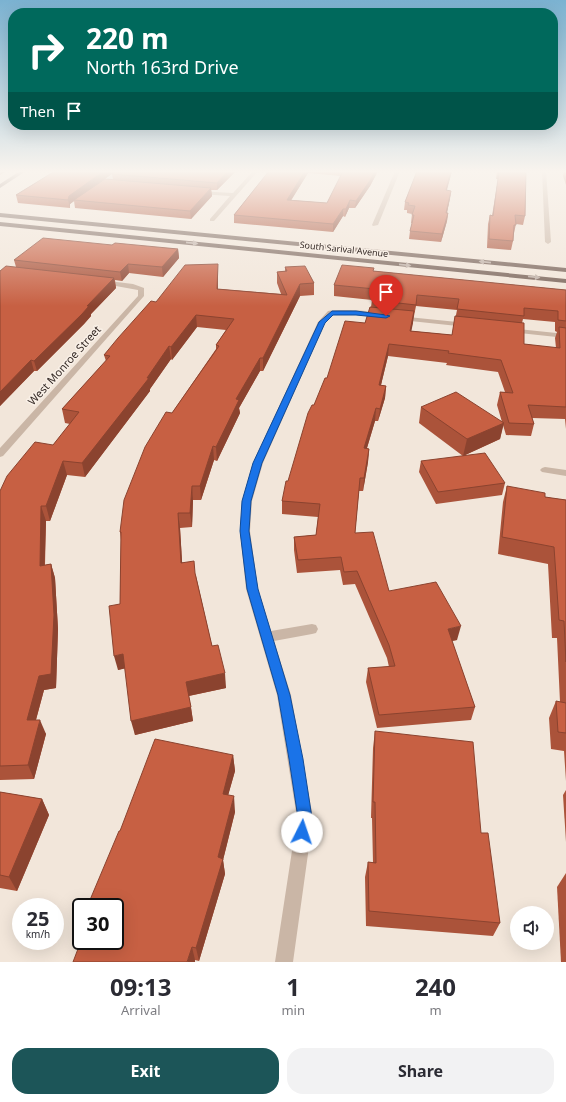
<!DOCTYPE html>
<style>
:root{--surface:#fff;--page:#f2f2f3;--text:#2b2b33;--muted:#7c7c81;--accent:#1c5558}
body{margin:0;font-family:"Noto Sans",sans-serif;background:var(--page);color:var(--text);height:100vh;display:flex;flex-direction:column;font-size:15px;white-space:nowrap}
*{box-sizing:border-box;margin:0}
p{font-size:13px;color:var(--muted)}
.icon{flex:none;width:22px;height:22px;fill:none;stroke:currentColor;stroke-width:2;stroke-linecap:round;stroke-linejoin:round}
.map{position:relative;height:962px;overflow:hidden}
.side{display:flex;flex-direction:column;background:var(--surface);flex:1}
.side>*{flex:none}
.hud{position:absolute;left:8px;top:8px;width:550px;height:122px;border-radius:16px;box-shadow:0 4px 16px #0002;background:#00695c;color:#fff;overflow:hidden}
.tools{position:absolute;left:510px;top:906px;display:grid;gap:8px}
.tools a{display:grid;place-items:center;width:44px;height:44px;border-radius:50%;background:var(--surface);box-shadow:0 4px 16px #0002;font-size:20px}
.speed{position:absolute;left:12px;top:898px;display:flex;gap:8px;font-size:20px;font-weight:700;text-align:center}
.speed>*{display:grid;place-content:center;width:52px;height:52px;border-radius:50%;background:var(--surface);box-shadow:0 4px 16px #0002;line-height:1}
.speed small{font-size:10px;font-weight:400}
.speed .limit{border:2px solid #111;border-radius:6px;background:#fff;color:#111}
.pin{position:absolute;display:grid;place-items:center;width:34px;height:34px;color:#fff;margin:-41px -17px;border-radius:50% 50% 50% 0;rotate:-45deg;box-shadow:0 0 4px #0007}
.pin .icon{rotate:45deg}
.me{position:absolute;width:44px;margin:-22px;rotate:4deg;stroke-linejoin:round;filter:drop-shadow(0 0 3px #0008)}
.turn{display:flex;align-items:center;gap:14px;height:84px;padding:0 12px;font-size:18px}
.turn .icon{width:52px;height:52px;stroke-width:2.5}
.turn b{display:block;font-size:28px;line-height:34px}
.then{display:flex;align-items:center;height:38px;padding:0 12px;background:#0003;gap:8px;font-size:15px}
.eta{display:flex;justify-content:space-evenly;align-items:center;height:68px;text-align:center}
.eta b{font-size:24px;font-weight:700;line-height:28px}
.action{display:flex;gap:8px;margin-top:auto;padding:8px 12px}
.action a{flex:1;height:46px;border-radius:16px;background:var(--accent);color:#fff;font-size:16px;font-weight:700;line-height:46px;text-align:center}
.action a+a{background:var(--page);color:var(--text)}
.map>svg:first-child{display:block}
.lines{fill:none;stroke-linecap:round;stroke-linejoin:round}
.minor{fill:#cab6a6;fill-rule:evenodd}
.major{fill:#786258;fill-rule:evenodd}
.wall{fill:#ab533a;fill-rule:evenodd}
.shaded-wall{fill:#8b432f}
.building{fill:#c76043;stroke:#8b432f}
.oneway{fill:#bfb0a7}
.route{fill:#1a73e8;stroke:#114b97}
.labels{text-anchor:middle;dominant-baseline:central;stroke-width:3;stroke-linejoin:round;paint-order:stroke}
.far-street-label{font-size:9px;fill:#362b27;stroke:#f9f0e7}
.street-label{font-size:11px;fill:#362b27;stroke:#f9f0e7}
</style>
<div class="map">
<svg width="566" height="962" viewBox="0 0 566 962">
<rect width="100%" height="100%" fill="#f2e6da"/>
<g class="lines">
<g class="minor">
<polygon points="117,171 123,171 101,188 97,188 97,186"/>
<polygon points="253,171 258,171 214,221 210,221 210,219 230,196 199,194 196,192 197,191 233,193"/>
<polygon points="395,171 400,171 378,225 373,226 372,225"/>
<polygon points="542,171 546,171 551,242 548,244 545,242"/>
<polygon points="558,171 566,171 566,173 558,172"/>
<polygon points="101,280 133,284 144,288 144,296 3,456 0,457 0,448 138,296 138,290 99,283 98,282"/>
<path d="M 328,311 C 339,309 377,310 385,316 L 381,318 L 356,315 L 333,315 L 325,323 L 263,463 L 252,501 L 250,531 L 258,589 L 271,631 L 312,624 L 316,625 L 318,629 L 316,633 L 312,634 L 274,641 L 291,695 L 313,818 L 293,962 L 275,962 L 297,818 L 277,695 L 246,589 L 240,531 L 242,501 L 253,463 L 318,322 Z"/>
<polygon points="398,316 467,323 471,325 467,327 401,320 397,318"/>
<polygon points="507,328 566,334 566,338 510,332 506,330"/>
<polygon points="545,467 566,470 566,476 542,472 540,470 542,468"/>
</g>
<g class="major">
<polygon points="7,171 0,175 1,171"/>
<polygon points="20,171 26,171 0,188 0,184"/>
<polygon points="0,213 566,268 566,272 0,217"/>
<polygon points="0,222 566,279 566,283 0,226"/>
</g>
</g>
<g class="wall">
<path d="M 55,171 L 236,171 L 217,190 L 211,190 L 212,196 L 191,219 L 75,208 L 74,201 L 70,204 L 70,208 L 18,203 L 16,195 ZM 112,174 L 113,179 L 105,179 Z"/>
<path d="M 269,171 L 378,171 L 370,186 L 355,208 L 349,208 L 345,217 L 343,216 L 333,232 L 234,223 L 234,215 ZM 308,173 L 341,176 L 327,203 L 291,200 Z"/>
<polygon points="417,171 452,171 447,190 451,191 447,213 448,213 447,221 441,242 409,239 410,231 412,223 411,223 412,214 407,213 407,210 404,210 405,202"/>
<polygon points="497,171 526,171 525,216 523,225 516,224 514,233 513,233 513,241 511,250 487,248 488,224 490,215 492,216 498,179 496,179"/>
<polygon points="564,171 566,171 566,185 563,176"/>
<polygon points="112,245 178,249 179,258 163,277 129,273 122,281 115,280 116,288 91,314 91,316 84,324 37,371 34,371 0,406 0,271 16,267 14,260"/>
<polygon points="285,267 314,283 314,295 300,296 263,371 260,371 239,408 240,413 217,461 214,460 201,500 193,500 192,527 180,528 182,562 196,576 212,646 226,688 189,696 193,721 135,735 125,668 118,670 120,604 121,540 120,532 172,413 216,349 216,345 226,330 197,327 172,360 171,359 150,389 150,391 85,477 67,475 50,521 46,521 45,565 51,564 55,578 58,629 56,688 44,690 36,720 46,734 34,779 0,780 0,491 53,445 70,424 65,423 62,409 106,361 104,355 156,302 218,276 218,289 281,294 277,283 277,272 285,271"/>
<path d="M 373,271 L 566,290 L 566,429 L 565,419 L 532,418 L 534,424 L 531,436 L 506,435 L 503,425 L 500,439 L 463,456 L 419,423 L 421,407 L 502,422 L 497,405 L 500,392 L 505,392 L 498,372 L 446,365 L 447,363 L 388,356 L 381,385 L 386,386 L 385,398 L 378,421 L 375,421 L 367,448 L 369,449 L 368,462 L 363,491 L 359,491 L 355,533 L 389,591 L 457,640 L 452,641 L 475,707 L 471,720 L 377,728 L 366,682 L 368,668 L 389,667 L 387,658 L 355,584 L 343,585 L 340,570 L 297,573 L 294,550 L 294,537 L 316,535 L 318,517 L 282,514 L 282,501 L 314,405 L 327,378 L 365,323 L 371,307 L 372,300 L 334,296 L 334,285 ZM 416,306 L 457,310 L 452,335 L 411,331 ZM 523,319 L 555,322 L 555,331 L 557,332 L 555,338 L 556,348 L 524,344 L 522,323 Z"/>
<polygon points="421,461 505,483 502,495 436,504 419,472"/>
<polygon points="507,486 545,497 566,500 566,781 564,751 551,749 549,718 556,701 560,702 557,638 552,638 548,564 498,554 503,502"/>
<polygon points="375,731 481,833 500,923 493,936 366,926 365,877 368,862 373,863 372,818 371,818 373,748"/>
<polygon points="233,755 235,771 228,795 235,812 223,860 225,874 199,961 115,941 120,831"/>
<polygon points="566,790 566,842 563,795"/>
<polygon points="0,792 42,799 49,815 17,891 0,888"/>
<polygon points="566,873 566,962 561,962 557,887"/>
</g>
<g class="shaded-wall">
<polygon points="104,171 116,171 75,200 74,200 74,201 70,204 70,208 68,200 69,196"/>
<polygon points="228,171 236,171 217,190 217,183"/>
<polygon points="305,171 309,171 308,173 287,207 287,200"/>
<polygon points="375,171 378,171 370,186 355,208 356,201"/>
<polygon points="451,171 452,171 444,198 446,190"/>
<polygon points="211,188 212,196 191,219 190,211"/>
<polygon points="451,191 450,199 445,221 446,213"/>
<polygon points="350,200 349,208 345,217 346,209"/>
<polygon points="343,209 343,216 333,232 333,224"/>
<polygon points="448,213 447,221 441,242 442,234"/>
<polygon points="178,249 179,258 163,277 162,267"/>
<polygon points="128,264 129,273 122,281 120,272"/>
<polygon points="218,264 218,301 217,289"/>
<polygon points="114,278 116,288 91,314 91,316 84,324 37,371 34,361"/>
<polygon points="300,284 300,296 263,371 263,358"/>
<polygon points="414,311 413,323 409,342 410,331"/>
<polygon points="196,315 197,327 172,360 171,347"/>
<polygon points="389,344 388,356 378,397 379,385"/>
<polygon points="169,346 171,359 150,389 150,391 85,477 82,463 147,378"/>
<polygon points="260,358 260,371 239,408 240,413 217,461 216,447 236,399"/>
<polygon points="31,360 34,371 0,406 0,392"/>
<polygon points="386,386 385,398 378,421 380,409"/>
<polygon points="376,408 375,421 363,461 364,448"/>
<polygon points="504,423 500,439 463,456 467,439"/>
<polygon points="213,446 214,460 201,500 200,486"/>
<polygon points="369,449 368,462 363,491 364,478"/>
<polygon points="63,461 67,475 50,521 46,506"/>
<polygon points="192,486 193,500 192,527 190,513"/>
<polygon points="41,506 46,521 44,581 40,566"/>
<polygon points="178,513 180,528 183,577 181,563"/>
<polygon points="51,564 55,578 58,629 56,688 44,690 32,734 27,720"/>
<polygon points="461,626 457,640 445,642 448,629"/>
<polygon points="123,654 127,668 118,670 114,656"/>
<polygon points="225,673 226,688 188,696 186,682"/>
<polygon points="191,707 193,721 135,735 131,721"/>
<polygon points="40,720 46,734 34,779 28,765"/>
<polygon points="233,755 235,771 224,810 223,794"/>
<polygon points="234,796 235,812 223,860 225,874 199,961 196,948 218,857"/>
<polygon points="42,799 49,815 17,891 9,877"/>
<polygon points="192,947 195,960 195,962 187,962"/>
</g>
<g class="building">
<polygon points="55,171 104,171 69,196 68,200 16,195"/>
<polygon points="115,171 228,171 217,183 112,174"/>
<polygon points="269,171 305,171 287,200 327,203 343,171 375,171 371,179 356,201 350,200 346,209 343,209 333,224 234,215"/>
<polygon points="417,171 451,171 446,190 451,191 446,213 448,213 442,234 410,231 414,215 412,215 415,206 408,205 409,203 405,202"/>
<polygon points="498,171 526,171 525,216 515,215 516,225 514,225 513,241 489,239 490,215 493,216 499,171"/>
<polygon points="105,179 211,188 190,211 74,200"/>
<polygon points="43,238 112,245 115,243 178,249 162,267 128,264 120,272 14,260"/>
<polygon points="218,264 217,289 287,295 277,272 287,271 285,267 305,266 314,283 300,284 263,358 260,358 236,399 239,400 216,447 213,446 200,486 192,486 190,513 178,513 181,563 194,561 195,573 212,646 218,645 225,673 186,682 191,707 131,721 123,654 114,656 109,606 120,604 121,532 120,532 124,500 145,447 166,412 172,413 193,383 219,346 216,345 234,319 196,315 171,347 169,346 147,378 149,378 82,463 63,461 46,506 41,506 40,566 51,564 54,615 51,674 39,676 27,720 40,720 28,765 0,766 0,491 7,476 35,442 53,445 79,412 62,409 110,356 104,355 118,338 151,301 156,302 185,265"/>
<polygon points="342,265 374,268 373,271 566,290 566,321 558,320 558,311 524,308 524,316 457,309 459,299 417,295 416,305 372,300 375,289 334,285"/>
<polygon points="6,266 114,278 87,306 89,306 82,314 34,361 31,360 0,392 0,271"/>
<polygon points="370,307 414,311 410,331 452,335 455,316 524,323 524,344 560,348 559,327 566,328 566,407 528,405 534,424 509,423 500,392 513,393 501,360 448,353 449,351 389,344 379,385 386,386 380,409 376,408 364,448 369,449 364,478 360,478 355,533 373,532 389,591 436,582 461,626 448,629 475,707 379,715 368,668 395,666 389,645 357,571 344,572 341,557 298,560 294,537 316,535 320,504 282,501 286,481 288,481 308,413 312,405 314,405 325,378 327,378 345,321 365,323"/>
<polygon points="456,392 504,423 467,439 421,407"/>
<polygon points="485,453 505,483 438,492 421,461"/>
<polygon points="507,486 545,493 545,497 566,500 566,662 564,621 559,620 554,547 502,537"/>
<polygon points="556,701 566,703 566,733 558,732"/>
<polygon points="375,731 473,742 481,833 488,833 500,923 369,911 368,862 376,863 375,802 373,802"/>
<polygon points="155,739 233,755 223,794 234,796 218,857 223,859 196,948 192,947 187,962 73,962 81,941 115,941 115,907 87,907 119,831 120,831"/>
<polygon points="0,792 42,799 9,877 0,875"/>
</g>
<defs><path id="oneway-solid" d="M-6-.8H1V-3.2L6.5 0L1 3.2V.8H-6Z"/></defs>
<g class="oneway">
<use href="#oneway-solid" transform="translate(192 243) rotate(6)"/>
<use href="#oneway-solid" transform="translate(485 262) rotate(-174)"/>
<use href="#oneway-solid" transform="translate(405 265) rotate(6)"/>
<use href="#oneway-solid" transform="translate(534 277) rotate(6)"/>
</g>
<linearGradient id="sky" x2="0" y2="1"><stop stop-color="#7bb2d1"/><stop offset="0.56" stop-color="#f9f4ee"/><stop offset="1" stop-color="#f9f4ee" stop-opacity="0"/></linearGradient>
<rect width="566" height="306" fill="url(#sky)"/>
<polygon class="route" points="332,311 356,311 386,315 390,316 386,318 356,315 333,315 325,323 262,463 251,501 249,531 258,589 290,695 303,759 312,818 308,837 302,840 297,837 295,832 298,818 289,759 278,695 247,589 240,531 242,501 253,463 319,322"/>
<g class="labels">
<g class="far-street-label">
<text transform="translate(344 249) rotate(6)">South Sarival Avenue</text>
</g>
<g class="street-label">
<text transform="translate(64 365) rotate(-48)">West Monroe Street</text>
</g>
</g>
</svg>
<div class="tools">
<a><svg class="icon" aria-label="sound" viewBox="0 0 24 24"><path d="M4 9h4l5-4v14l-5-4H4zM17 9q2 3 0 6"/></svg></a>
</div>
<div class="speed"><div>25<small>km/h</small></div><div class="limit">30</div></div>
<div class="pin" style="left:386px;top:316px;background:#d93025"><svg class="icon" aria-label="arrive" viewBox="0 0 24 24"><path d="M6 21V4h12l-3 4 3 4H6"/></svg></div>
<svg class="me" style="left:302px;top:832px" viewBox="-20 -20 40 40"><circle r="19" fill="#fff"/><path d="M0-13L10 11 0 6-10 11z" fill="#1a73e8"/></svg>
<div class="hud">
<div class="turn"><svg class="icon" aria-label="right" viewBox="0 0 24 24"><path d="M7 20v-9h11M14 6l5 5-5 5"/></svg><div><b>220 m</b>North 163rd Drive</div></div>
<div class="then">Then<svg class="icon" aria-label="arrive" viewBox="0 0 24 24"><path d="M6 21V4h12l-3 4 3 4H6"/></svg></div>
</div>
</div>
<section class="side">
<div class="eta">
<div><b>09:13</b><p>Arrival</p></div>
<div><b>1</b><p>min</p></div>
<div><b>240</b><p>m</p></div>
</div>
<div class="action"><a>Exit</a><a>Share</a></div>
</section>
